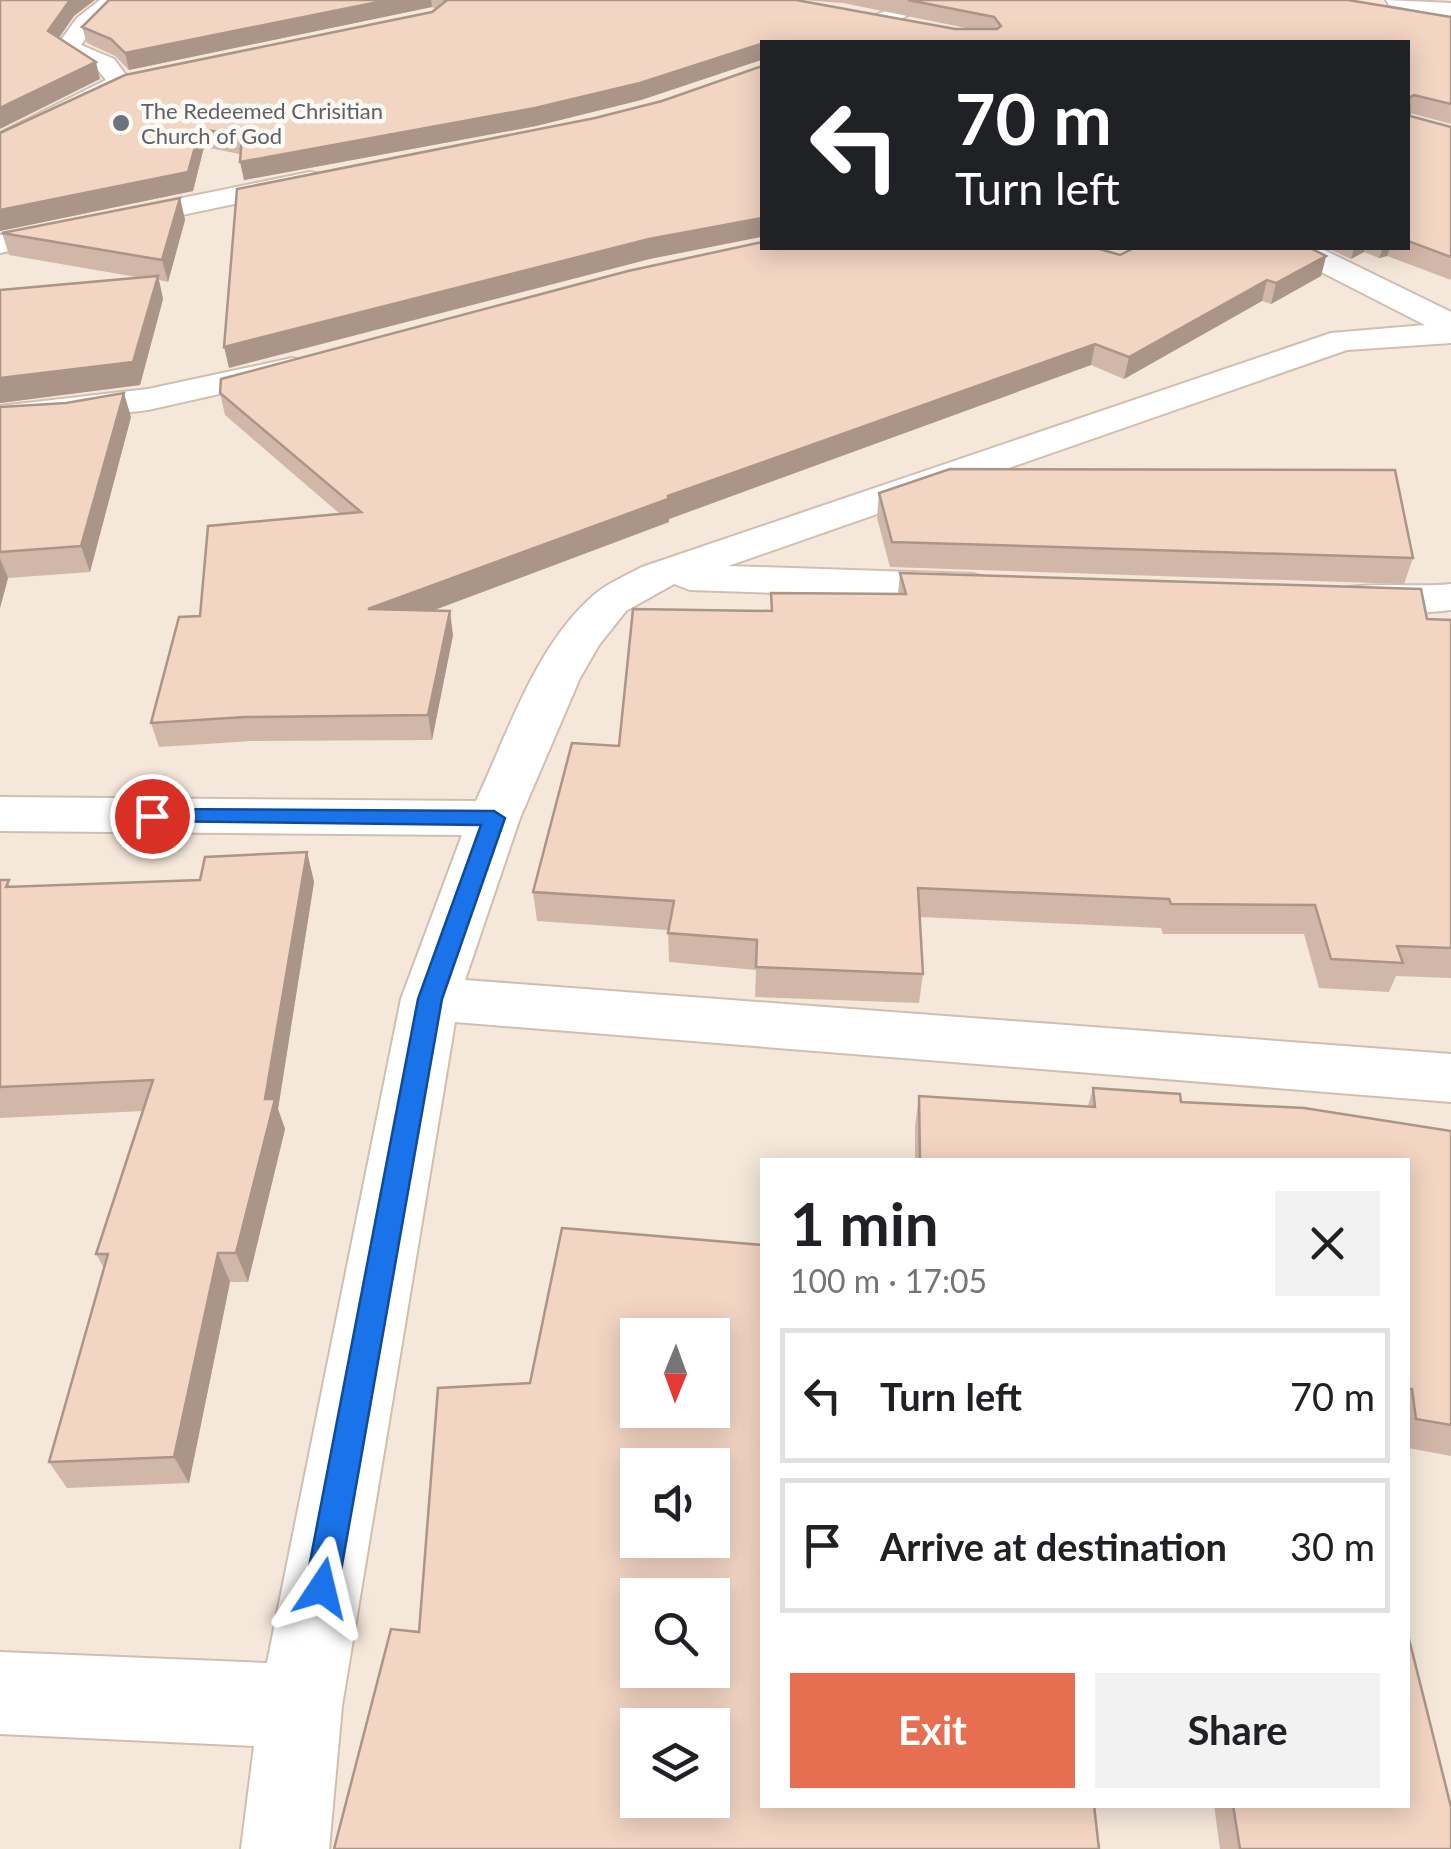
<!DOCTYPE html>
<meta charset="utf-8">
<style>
:root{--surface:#fff;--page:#f2f2f2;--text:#202124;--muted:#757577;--line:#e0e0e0;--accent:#e76f51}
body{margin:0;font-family:Lato,sans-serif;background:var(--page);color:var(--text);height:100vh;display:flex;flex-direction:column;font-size:38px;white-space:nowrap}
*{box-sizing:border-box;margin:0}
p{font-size:32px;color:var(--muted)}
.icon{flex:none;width:55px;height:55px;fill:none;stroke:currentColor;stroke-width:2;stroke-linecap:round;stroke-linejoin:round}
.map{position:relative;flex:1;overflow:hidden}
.side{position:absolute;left:760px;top:1158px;width:650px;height:650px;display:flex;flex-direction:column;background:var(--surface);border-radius:0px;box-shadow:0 5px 25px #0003}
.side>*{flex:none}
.guide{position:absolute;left:760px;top:40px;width:650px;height:210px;border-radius:0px;box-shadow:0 5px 25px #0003;background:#202124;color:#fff;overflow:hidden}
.needle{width:65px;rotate:181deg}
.controls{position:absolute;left:620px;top:1318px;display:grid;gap:20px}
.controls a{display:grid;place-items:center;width:110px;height:110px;border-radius:0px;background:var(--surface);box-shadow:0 5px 25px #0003;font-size:50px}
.pin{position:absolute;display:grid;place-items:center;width:85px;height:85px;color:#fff;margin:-42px;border:5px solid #fff;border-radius:50%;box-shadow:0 2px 10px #0007}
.me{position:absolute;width:110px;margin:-55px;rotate:10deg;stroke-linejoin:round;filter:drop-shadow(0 0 8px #0008)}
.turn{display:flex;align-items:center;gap:35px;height:210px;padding:0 30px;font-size:45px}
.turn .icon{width:130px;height:130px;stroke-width:2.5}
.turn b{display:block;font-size:70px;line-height:85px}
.round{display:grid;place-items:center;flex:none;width:105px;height:105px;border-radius:0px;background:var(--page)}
.headline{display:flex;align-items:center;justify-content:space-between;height:170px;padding:0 30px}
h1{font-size:60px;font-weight:700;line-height:75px}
.action{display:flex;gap:20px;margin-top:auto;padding:20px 30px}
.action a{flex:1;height:115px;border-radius:0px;background:var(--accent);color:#fff;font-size:40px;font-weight:700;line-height:115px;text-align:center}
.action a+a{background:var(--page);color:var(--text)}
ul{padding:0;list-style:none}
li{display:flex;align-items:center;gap:30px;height:135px;margin:0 20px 15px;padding:0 10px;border:5px solid var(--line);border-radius:0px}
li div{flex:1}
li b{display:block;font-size:38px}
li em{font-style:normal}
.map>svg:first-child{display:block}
.residential{fill:#f5e8da;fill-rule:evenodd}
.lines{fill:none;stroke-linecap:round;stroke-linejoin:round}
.minor-casing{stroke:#d1beb0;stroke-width:4}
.minor{fill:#fff;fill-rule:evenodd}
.wall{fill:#d1b7a8}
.shaded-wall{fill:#aa9588}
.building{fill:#f3d5c3;stroke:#aa9588;stroke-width:2.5;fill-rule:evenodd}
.route{fill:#1a73e8;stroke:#114b97;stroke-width:2.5}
.worship-dot{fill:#6b7280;stroke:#fffaf3;stroke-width:4}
.labels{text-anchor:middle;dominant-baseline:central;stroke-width:9;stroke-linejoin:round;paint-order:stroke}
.far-worship-label{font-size:22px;fill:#5b616d;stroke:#fffaf3;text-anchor:start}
</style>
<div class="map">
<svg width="1451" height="1849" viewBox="0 0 1451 1849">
<rect width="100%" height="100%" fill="#fdf6ec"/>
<path class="residential" d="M 0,0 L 1451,0 L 1451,1849 L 0,1849 ZM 762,42 L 1408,42 L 1408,248 L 762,248 ZM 762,1160 L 1408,1160 L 1408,1805 L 762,1805 ZM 638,1335 L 712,1335 L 712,1410 L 638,1410 ZM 638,1465 L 712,1465 L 712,1540 L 638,1540 ZM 638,1595 L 712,1595 L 712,1670 L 638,1670 ZM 638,1725 L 712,1725 L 712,1800 L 638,1800 Z"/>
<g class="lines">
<g class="minor-casing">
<g id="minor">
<polygon points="100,0 125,0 93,28 81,45 114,59 132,83 0,151 0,133 106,80 97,69 56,47 77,18"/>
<polygon points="912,0 942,0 849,42 818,42 822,37"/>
<polygon points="1386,0 1451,3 1451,17 1389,5"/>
<polygon points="310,172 320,174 324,180 320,186 0,253 0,235"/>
<path d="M 1282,248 L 1320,248 L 1451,312 L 1451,343 L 1347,350 L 728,566 L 973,574 L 988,578 L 994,587 L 988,596 L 973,600 L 690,590 L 674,584 L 626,611 L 599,645 L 580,678 L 520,818 L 465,980 L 1451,1054 L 1451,1102 L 455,1022 L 342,1706 L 329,1849 L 241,1849 L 254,1746 L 0,1734 L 0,1652 L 267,1663 L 401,999 L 462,835 L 0,831 L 0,797 L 476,801 C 508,733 536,644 595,594 C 608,583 627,575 642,567 L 1331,333 L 1425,325 L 1286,254 Z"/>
<polygon points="292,358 304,361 309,368 304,375 148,410 0,428 0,406 148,389"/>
<path d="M 1451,584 L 1451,610 C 1413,614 1372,618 1334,608 L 1327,599 L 1334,590 C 1370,581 1413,588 1451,584 Z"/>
</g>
</g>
<use href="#minor" class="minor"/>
</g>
<g class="wall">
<polygon points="109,0 796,0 955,29 971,29 843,3 803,0 1348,0 1451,17 1451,124 1410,113 1410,116 1451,127 1451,280 1387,256 1379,258 1364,252 1351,259 1327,248 1408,248 1408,42 762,42 762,62 761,60 641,100 536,126 244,180 240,154 204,147 193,191 0,231 0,133 432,12 436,9 432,7 129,70 115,56 87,43 82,27"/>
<polygon points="180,198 185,220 168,282 159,280 163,299 140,385 0,403 0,290 142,278 9,255 2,233"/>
<polygon points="1120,255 1326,256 1321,276 1271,304 1262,301 1124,379 1091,365 669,519 669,522 434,610 453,635 432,740 252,741 159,747 151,723 200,616 340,514 225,415 220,393"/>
<polygon points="0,407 131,417 90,572 8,578 0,608"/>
<polygon points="879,493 1413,558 1404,584 890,567 877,518"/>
<polygon points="900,573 1427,619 1451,620 1451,978 1396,976 1389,992 1319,988 1304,934 1163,934 1161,928 920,917 923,974 919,1003 755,997 756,970 669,962 668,930 537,921 533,892 619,746 771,611 771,593 898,594"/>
<polygon points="307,852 314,882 278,1109 285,1129 248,1282 230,1282 189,1483 67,1488 49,1462 104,1268 96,1254 143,1111 0,1118 0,880 13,887 200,880"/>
<polygon points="1093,1088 1181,1102 1451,1131 1451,1456 1408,1448 1408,1160 915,1160 915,1126 919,1096 1088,1106"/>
<polygon points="1214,1805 1408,1805 1451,1849 1220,1849"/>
</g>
<g class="shaded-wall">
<polygon points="70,0 95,0 74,16 52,48 48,31"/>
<polygon points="388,0 431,0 432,7 129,70 125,53"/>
<polygon points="761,44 761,60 641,100 536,126 244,180 240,162"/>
<polygon points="96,62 100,79 0,129 0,108"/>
<polygon points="200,129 204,147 193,191 0,231 0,210"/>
<polygon points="180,198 185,220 168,282 162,260"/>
<polygon points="762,218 761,237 650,259 229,368 224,347 649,239"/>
<polygon points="1354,248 1365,248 1364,252 1351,259"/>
<polygon points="1383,248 1390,248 1387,256 1379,258"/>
<polygon points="1326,256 1321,276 1271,304 1276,283"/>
<polygon points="158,276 163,299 140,385 0,403 0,378"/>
<polygon points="1267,280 1262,301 1124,379 1129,357"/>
<polygon points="1095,344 1091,365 669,519 669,522 373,633 368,609 668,496"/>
<polygon points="124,393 131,417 90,572 81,546"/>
<polygon points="0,558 8,578 0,608"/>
<polygon points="450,611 453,635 432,740 428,715"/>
<polygon points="307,852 314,882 278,1109 285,1129 248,1282 236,1253 265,1099"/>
<polygon points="218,1253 230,1282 189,1483 174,1457"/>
</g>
<g class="building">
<polygon points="0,0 70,0 48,31 96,62 0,108"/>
<polygon points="109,0 388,0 125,53 111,39 82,27"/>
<polygon points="444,0 796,0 955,29 997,29 1001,26 994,17 908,0 1348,0 1451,17 1451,104 1414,95 1409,98 1410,116 1451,127 1451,257 1408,241 1408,42 762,42 762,45 761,44 640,83 535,108 240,162 242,136 200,129 188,172 0,210 0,133 125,75 432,12 446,1"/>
<polygon points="762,66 762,219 762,218 649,239 224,347 237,189 595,118 662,101"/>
<polygon points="180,198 162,260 2,233"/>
<polygon points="762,242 762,248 1096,248 1120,255 1134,248 1310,248 1326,256 1276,283 1267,280 1129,357 1095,344 668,496 668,499 368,609 450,611 428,715 245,717 151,723 179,617 200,616 208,526 361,512 220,393 221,379 628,271"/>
<polygon points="158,276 133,362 0,378 0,290"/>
<polygon points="124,393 81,546 0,552 0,407 66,403"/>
<polygon points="950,469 1395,470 1413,558 892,542 879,493"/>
<polygon points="900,573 1421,589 1427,619 1451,620 1451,948 1397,946 1403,963 1331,959 1315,905 1171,904 1169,899 918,888 923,974 756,967 757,940 668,933 674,901 533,892 572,743 619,746 633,609 772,611 771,593 906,594"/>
<polygon points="307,852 265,1099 275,1099 236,1253 218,1253 174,1457 49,1462 108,1254 96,1254 153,1080 0,1087 0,880 9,880 6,887 200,880 205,857"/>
<polygon points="1093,1088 1180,1094 1181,1102 1304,1108 1451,1131 1451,1425 1416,1419 1412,1389 1408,1389 1408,1160 920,1160 919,1096 1095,1107"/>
<path d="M 562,1228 L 762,1245 L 762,1805 L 1094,1805 L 1099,1849 L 334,1849 L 391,1629 L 419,1632 L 438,1388 L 530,1383 ZM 638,1335 L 712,1335 L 712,1410 L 638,1410 ZM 638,1465 L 712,1465 L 712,1540 L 638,1540 ZM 638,1595 L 712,1595 L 712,1670 L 638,1670 ZM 638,1725 L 712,1725 L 712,1800 L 638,1800 Z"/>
<polygon points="1408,1635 1451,1807 1451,1849 1240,1849 1233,1805 1408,1805"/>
</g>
<polygon class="route" points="152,809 494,811 505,818 442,999 338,1588 333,1600 322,1605 310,1600 305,1588 418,999 481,825 145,821 141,816"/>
<circle class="worship-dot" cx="121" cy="123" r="10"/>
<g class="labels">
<g class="far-worship-label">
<text x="141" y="110">The Redeemed Chrisitian<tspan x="141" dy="25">Church of God</tspan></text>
</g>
</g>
</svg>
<div class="controls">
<a><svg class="needle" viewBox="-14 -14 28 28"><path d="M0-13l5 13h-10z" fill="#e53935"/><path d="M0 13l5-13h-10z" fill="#757577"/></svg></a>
<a><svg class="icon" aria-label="sound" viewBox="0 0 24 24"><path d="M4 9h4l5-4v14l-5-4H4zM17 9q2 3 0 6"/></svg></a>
<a><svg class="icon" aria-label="search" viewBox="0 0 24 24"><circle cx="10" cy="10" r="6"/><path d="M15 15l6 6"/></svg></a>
<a><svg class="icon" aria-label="layers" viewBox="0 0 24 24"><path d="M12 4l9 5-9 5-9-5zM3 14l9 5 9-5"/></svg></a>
</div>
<div class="pin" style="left:152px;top:816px;background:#d93025"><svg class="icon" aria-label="arrive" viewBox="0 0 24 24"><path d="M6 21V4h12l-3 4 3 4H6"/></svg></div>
<svg class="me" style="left:322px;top:1588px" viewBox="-20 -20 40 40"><path d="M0-17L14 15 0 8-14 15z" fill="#1a73e8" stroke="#fff" stroke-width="4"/></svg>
<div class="guide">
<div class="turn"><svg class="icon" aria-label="left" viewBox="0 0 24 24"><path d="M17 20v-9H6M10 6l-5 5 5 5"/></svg><div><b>70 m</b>Turn left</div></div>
</div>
<section class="side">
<div class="headline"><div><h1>1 min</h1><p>100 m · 17:05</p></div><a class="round"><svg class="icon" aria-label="close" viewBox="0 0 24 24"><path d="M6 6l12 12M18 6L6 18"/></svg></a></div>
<ul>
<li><svg class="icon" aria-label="left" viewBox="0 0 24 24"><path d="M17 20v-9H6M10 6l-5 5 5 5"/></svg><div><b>Turn left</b></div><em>70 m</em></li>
<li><svg class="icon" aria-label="arrive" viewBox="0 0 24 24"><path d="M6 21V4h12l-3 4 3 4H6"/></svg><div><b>Arrive at destination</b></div><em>30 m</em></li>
</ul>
<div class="action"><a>Exit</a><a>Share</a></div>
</section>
</div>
